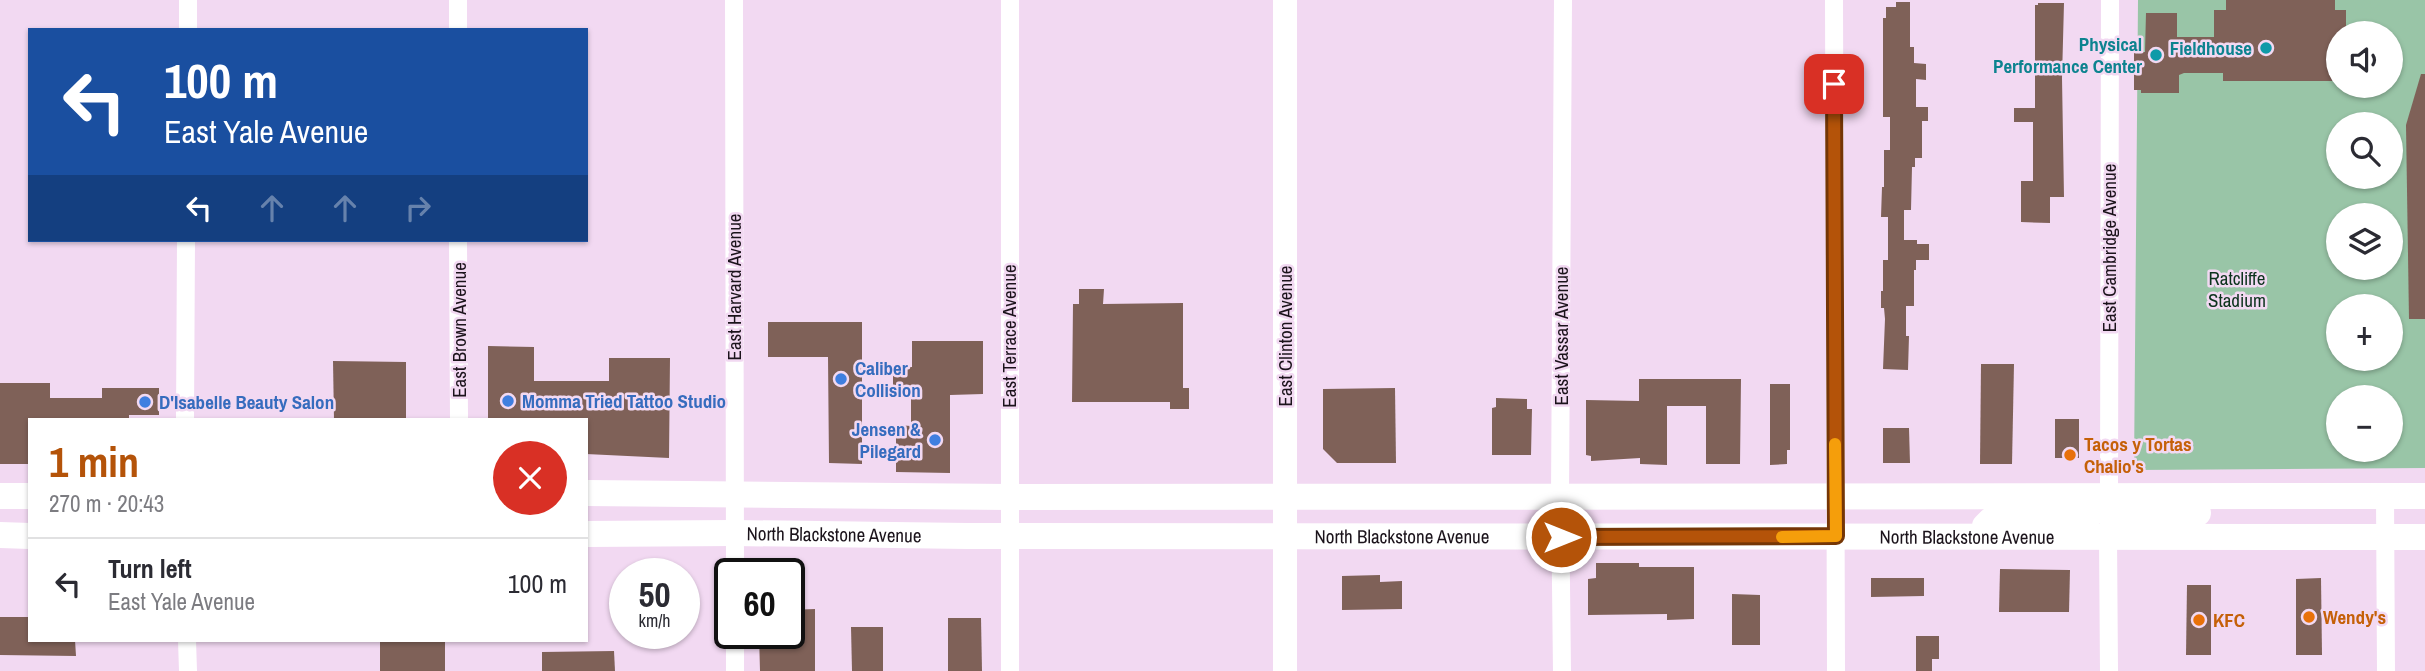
<!DOCTYPE html>
<meta charset="utf-8">
<style>
:root{--surface:#fff;--page:#f2f2f3;--text:#2b2b33;--muted:#7c7c81;--line:#e1e1e2;--accent:#b45309}
body{margin:0;font-family:"Archivo Narrow",sans-serif;background:var(--page);color:var(--text);height:100vh;display:flex;flex-direction:column;font-size:26px;white-space:nowrap}
*{box-sizing:border-box;margin:0}
p{font-size:23px;color:var(--muted)}
.icon{flex:none;width:38px;height:38px;fill:none;stroke:currentColor;stroke-width:2;stroke-linecap:round;stroke-linejoin:round}
.map{position:relative;flex:1;overflow:hidden}
.panel{position:absolute;left:28px;top:418px;width:560px;height:224px;display:flex;flex-direction:column;background:var(--surface);border-radius:0px;box-shadow:0 2px 5px #0004}
.panel>*{flex:none}
.hud{position:absolute;left:28px;top:28px;width:560px;height:214px;border-radius:0px;box-shadow:0 2px 5px #0004;background:#1a4fa0;color:#fff;overflow:hidden}
.fabs{position:absolute;left:2326px;top:21px;display:grid;gap:14px}
.fabs a{display:grid;place-items:center;width:77px;height:77px;border-radius:50%;background:var(--surface);box-shadow:0 2px 5px #0004;font-size:35px}
.speed{position:absolute;left:609px;top:558px;display:flex;gap:14px;font-size:35px;font-weight:700;text-align:center}
.speed>*{display:grid;place-content:center;width:91px;height:91px;border-radius:50%;background:var(--surface);box-shadow:0 2px 5px #0004;line-height:1}
.speed small{font-size:18px;font-weight:400}
.speed .limit{border:4px solid #111;border-radius:10px;background:#fff;color:#111}
.pin{position:absolute;display:grid;place-items:center;width:60px;height:60px;color:#fff;margin:-30px;border-radius:14px;box-shadow:0 4px 10px #0006}
.me{position:absolute;width:77px;margin:-38px;rotate:90deg;stroke-linejoin:round;filter:drop-shadow(0 0 5px #0008)}
.turn{display:flex;align-items:center;gap:24px;height:147px;padding:0 21px;font-size:32px}
.turn .icon{width:91px;height:91px;stroke-width:2.5}
.turn b{display:block;font-size:49px;line-height:60px}
.lanes{display:flex;align-items:center;height:66px;padding:0 21px;background:#0003;justify-content:center;gap:35px;direction:ltr}
.lanes .off{opacity:.35}
.round{display:grid;place-items:center;flex:none;width:74px;height:74px;border-radius:37px;background:var(--page)}
.summary{display:flex;align-items:center;justify-content:space-between;height:119px;padding:0 21px}
h1{font-size:42px;font-weight:700;line-height:52px;color:var(--accent)}
ul{padding:0;list-style:none}
li{display:flex;align-items:center;gap:21px;height:91px;padding:0 21px;border-top:2px solid var(--line)}
li div{flex:1}
li b{display:block;font-size:26px}
li em{font-style:normal}
.map>svg:first-child{display:block}
.green{fill:#99c5a7;fill-rule:evenodd}
.building{fill:#7f6158}
.lines{fill:none;stroke-linecap:round;stroke-linejoin:round}
.street{stroke:#fff;stroke-width:18}
.secondary{stroke:#fff;stroke-width:24}
.primary{stroke:#fff;stroke-width:26}
.route-casing{stroke:#753606;stroke-width:18}
.route{stroke:#b45309;stroke-width:12}
.slow{stroke:#f59e0b;stroke-width:12}
.culture-dot{fill:#0f9aa8;stroke:#f2d9f2;stroke-width:2.5}
.shop-dot{fill:#3f7fe0;stroke:#f2d9f2;stroke-width:2.5}
.food-dot{fill:#e8710a;stroke:#f2d9f2;stroke-width:2.5}
.labels{text-anchor:middle;dominant-baseline:central;stroke-width:5;stroke-linejoin:round;paint-order:stroke}
.culture-label{font-size:19px;font-weight:bold;fill:#0d838f;stroke:#f2d9f2;text-anchor:end}
.street-label{font-size:19px;fill:#1b131b;stroke:#f2d9f2}
.park-label{font-size:19px;fill:#0c331d;stroke:#f2d9f2}
.shop-label{font-size:19px;font-weight:bold;fill:#366cbe;stroke:#f2d9f2;text-anchor:start}
.food-label{font-size:19px;font-weight:bold;fill:#c56008;stroke:#f2d9f2;text-anchor:start}
</style>
<div class="map">
<svg width="2425" height="671" viewBox="0 0 2425 671">
<rect width="100%" height="100%" fill="#f2d9f2"/>
<path class="green" d="M 2138,0 L 2425,0 L 2425,468 L 2134,470 ZM 2338,33 L 2390,33 L 2390,86 L 2338,86 ZM 2338,124 L 2390,124 L 2390,177 L 2338,177 ZM 2338,215 L 2390,215 L 2390,268 L 2338,268 ZM 2338,306 L 2390,306 L 2390,359 L 2338,359 ZM 2338,397 L 2390,397 L 2390,450 L 2338,450 Z"/>
<g class="building">
<polygon points="2226,0 2335,0 2335,10 2346,10 2346,33 2338,33 2337,81 2223,81 2223,73 2184,73 2179,75 2179,93 2141,93 2141,90 2134,90 2134,52 2145,52 2146,13 2177,13 2177,37 2214,37 2214,10 2226,10"/>
<polygon points="1896,2 1910,2 1910,47 1914,47 1914,63 1926,64 1926,80 1916,79 1916,107 1928,107 1928,121 1922,121 1922,158 1915,158 1915,167 1912,167 1911,210 1904,210 1904,240 1917,240 1917,244 1929,244 1929,260 1916,260 1916,270 1914,270 1914,306 1906,306 1906,336 1909,336 1908,370 1883,369 1885,319 1884,308 1881,308 1881,291 1883,291 1883,260 1888,260 1888,217 1881,217 1882,187 1884,187 1884,150 1890,150 1890,117 1883,117 1883,18 1886,18 1886,7 1896,7"/>
<polygon points="2038,3 2064,3 2062,78 2064,197 2050,197 2050,223 2021,222 2021,181 2033,181 2033,122 2014,122 2014,108 2035,108 2035,5 2038,5"/>
<polygon points="2421,74 2425,74 2425,319 2409,319 2406,125"/>
<polygon points="1079,289 1104,289 1103,304 1183,303 1183,388 1189,388 1189,409 1170,409 1170,402 1072,402 1073,304 1079,304"/>
<polygon points="768,322 862,322 862,464 829,463 828,357 768,357"/>
<polygon points="912,341 983,341 983,394 950,395 950,473 896,472 896,425 911,426 911,390 893,391 893,367 912,367"/>
<polygon points="488,346 534,347 534,381 609,381 609,358 670,358 669,458 586,454 586,420 488,420"/>
<polygon points="333,361 406,362 406,420 334,420"/>
<polygon points="1981,364 2014,364 2012,464 1980,464"/>
<polygon points="1639,379 1741,379 1740,464 1706,464 1706,406 1667,406 1667,465 1640,464 1640,458 1591,461 1591,456 1586,455 1586,400 1639,401"/>
<polygon points="0,383 50,383 50,398 102,398 102,388 159,388 159,415 129,415 129,420 30,420 30,464 0,464"/>
<polygon points="1770,384 1790,384 1790,450 1787,450 1787,464 1770,465"/>
<polygon points="1395,388 1396,463 1337,463 1323,449 1323,389"/>
<polygon points="1496,398 1527,399 1527,409 1532,409 1531,455 1492,455 1492,408 1496,407"/>
<rect x="2055" y="419" width="24" height="39"/>
<polygon points="1883,428 1909,428 1910,463 1883,463"/>
<polygon points="1596,563 1639,563 1639,567 1694,567 1694,619 1667,620 1667,614 1588,615 1588,579 1596,578"/>
<polygon points="2000,569 2070,570 2069,612 1999,612"/>
<polygon points="1380,575 1380,582 1402,581 1402,609 1342,610 1342,576"/>
<polygon points="1871,578 1924,578 1924,596 1871,597"/>
<polygon points="2321,578 2322,655 2296,655 2296,579"/>
<polygon points="2187,585 2211,585 2211,655 2186,655"/>
<polygon points="1732,594 1760,595 1760,645 1732,645"/>
<polygon points="815,609 815,671 760,671 759,634 789,634 789,610"/>
<polygon points="0,617 30,617 30,640 75,640 76,656 0,655"/>
<polygon points="948,618 981,618 982,671 948,671"/>
<polygon points="851,627 883,627 883,671 852,671"/>
<polygon points="1916,636 1939,636 1939,659 1932,659 1932,671 1916,671"/>
<rect x="380" y="640" width="65" height="31"/>
<polygon points="614,651 615,671 542,671 542,652"/>
</g>
<g class="lines">
<g class="street">
<polyline points="458,0 458,30"/>
<polyline points="734,0 735,574"/>
<polyline points="1010,0 1010,671"/>
<polyline points="1834,0 1836,671"/>
<polyline points="188,30 188,0"/>
<polyline points="458,240 459,420"/>
<polyline points="185,420 186,240"/>
<polyline points="2385,496 2386,671"/>
<polyline points="2109,497 2110,0"/>
<polyline points="2108,536 2109,671"/>
<polyline points="735,634 735,671"/>
<polyline points="187,640 188,671"/>
<polyline points="1562,671 1560,497 1563,0"/>
</g>
<polyline class="secondary" points="1285,671 1285,0"/>
<g class="primary">
<polyline points="586,493 1009,497 2425,496"/>
<polyline points="0,496 30,496"/>
<path d="M 1985,526 L 1991,520 L 2090,513 C 2101,510 2105,507 2109,497"/>
<path id="s1" d="M 586,534 L 734,533 L 968,536 L 2425,537"/>
<polyline points="0,535 30,536"/>
<path d="M 2108,536 C 2111,529 2114,523 2121,519 C 2136,512 2179,514 2198,513"/>
</g>
</g>
<g class="lines">
<g class="route-casing">
<polyline id="route" points="1561,537 1836,536 1834,84"/>
</g>
<use href="#route" class="route"/>
<polyline class="slow" points="1782,537 1836,536 1835,444"/>
</g>
<g class="culture-dot">
<circle cx="2266" cy="48" r="7"/>
<circle cx="2156" cy="55" r="7"/>
</g>
<g class="shop-dot">
<circle cx="841" cy="379" r="7"/>
<circle cx="508" cy="401" r="7"/>
<circle cx="145" cy="402" r="7"/>
<circle cx="935" cy="440" r="7"/>
</g>
<g class="food-dot">
<circle cx="2070" cy="455" r="7"/>
<circle cx="2309" cy="617" r="7"/>
<circle cx="2199" cy="620" r="7"/>
</g>
<g class="labels">
<g class="culture-label">
<text x="2142" y="44">Physical<tspan x="2142" dy="22">Performance Center</tspan></text>
<text x="2252" y="48">Fieldhouse</text>
</g>
<g class="street-label">
<text transform="translate(2109 248) rotate(-90)">East Cambridge Avenue</text>
<text transform="translate(734 287) rotate(-90)">East Harvard Avenue</text>
<text transform="translate(459 330) rotate(-90)">East Brown Avenue</text>
<text transform="translate(1009 336) rotate(-90)">East Terrace Avenue</text>
<text transform="translate(1285 336) rotate(-90)">East Clinton Avenue</text>
<text transform="translate(1561 336) rotate(-90)">East Vassar Avenue</text>
<text stroke="none"><textPath href="#s1" startOffset="248">North Blackstone Avenue</textPath></text>
<text stroke="none"><textPath href="#s1" startOffset="816">North Blackstone Avenue</textPath></text>
<text stroke="none"><textPath href="#s1" startOffset="1381">North Blackstone Avenue</textPath></text>
</g>
<g class="park-label">
<text x="2237" y="278">Ratcliffe<tspan x="2237" dy="22">Stadium</tspan></text>
</g>
<g class="shop-label">
<text x="855" y="368">Caliber<tspan x="855" dy="22">Collision</tspan></text>
<text x="522" y="401">Momma Tried Tattoo Studio</text>
<text x="159" y="402">D'Isabelle Beauty Salon</text>
<text x="921" y="429" text-anchor="end">Jensen &amp;<tspan x="921" dy="22">Pilegard</tspan></text>
</g>
<g class="food-label">
<text x="2084" y="444">Tacos y Tortas<tspan x="2084" dy="22">Chalio's</tspan></text>
<text x="2323" y="617">Wendy's</text>
<text x="2213" y="620">KFC</text>
</g>
</g>
</svg>
<div class="fabs">
<a><svg class="icon" aria-label="sound" viewBox="0 0 24 24"><path d="M4 9h4l5-4v14l-5-4H4zM17 9q2 3 0 6"/></svg></a>
<a><svg class="icon" aria-label="search" viewBox="0 0 24 24"><circle cx="10" cy="10" r="6"/><path d="M15 15l6 6"/></svg></a>
<a><svg class="icon" aria-label="layers" viewBox="0 0 24 24"><path d="M12 4l9 5-9 5-9-5zM3 14l9 5 9-5"/></svg></a>
<a>+</a>
<a>−</a>
</div>
<div class="speed"><div>50<small>km/h</small></div><div class="limit">60</div></div>
<div class="pin" style="left:1834px;top:84px;background:#d93025"><svg class="icon" aria-label="arrive" viewBox="0 0 24 24"><path d="M6 21V4h12l-3 4 3 4H6"/></svg></div>
<svg class="me" style="left:1561px;top:537px" viewBox="-20 -20 40 40"><circle r="17" fill="#b45309" stroke="#fff" stroke-width="3"/><path d="M0-11L8 9 0 5-8 9z" fill="#fff"/></svg>
<div class="hud">
<div class="turn"><svg class="icon" aria-label="left" viewBox="0 0 24 24"><path d="M17 20v-9H6M10 6l-5 5 5 5"/></svg><div><b>100 m</b>East Yale Avenue</div></div>
<div class="lanes"><svg class="icon" aria-label="left" viewBox="0 0 24 24"><path d="M17 20v-9H6M10 6l-5 5 5 5"/></svg><svg class="icon off" aria-label="ahead" viewBox="0 0 24 24"><path d="M12 20V5M6 11l6-6 6 6"/></svg><svg class="icon off" aria-label="ahead" viewBox="0 0 24 24"><path d="M12 20V5M6 11l6-6 6 6"/></svg><svg class="icon off" aria-label="right" viewBox="0 0 24 24"><path d="M7 20v-9h11M14 6l5 5-5 5"/></svg></div>
</div>
<section class="panel">
<div class="summary"><div><h1>1 min</h1><p>270 m · 20:43</p></div><a class="round" style="background:#d93025;color:#fff"><svg class="icon" aria-label="close" viewBox="0 0 24 24"><path d="M6 6l12 12M18 6L6 18"/></svg></a></div>
<ul>
<li><svg class="icon" aria-label="left" viewBox="0 0 24 24"><path d="M17 20v-9H6M10 6l-5 5 5 5"/></svg><div><b>Turn left</b><p>East Yale Avenue</p></div><em>100 m</em></li>
</ul>
</section>
</div>
